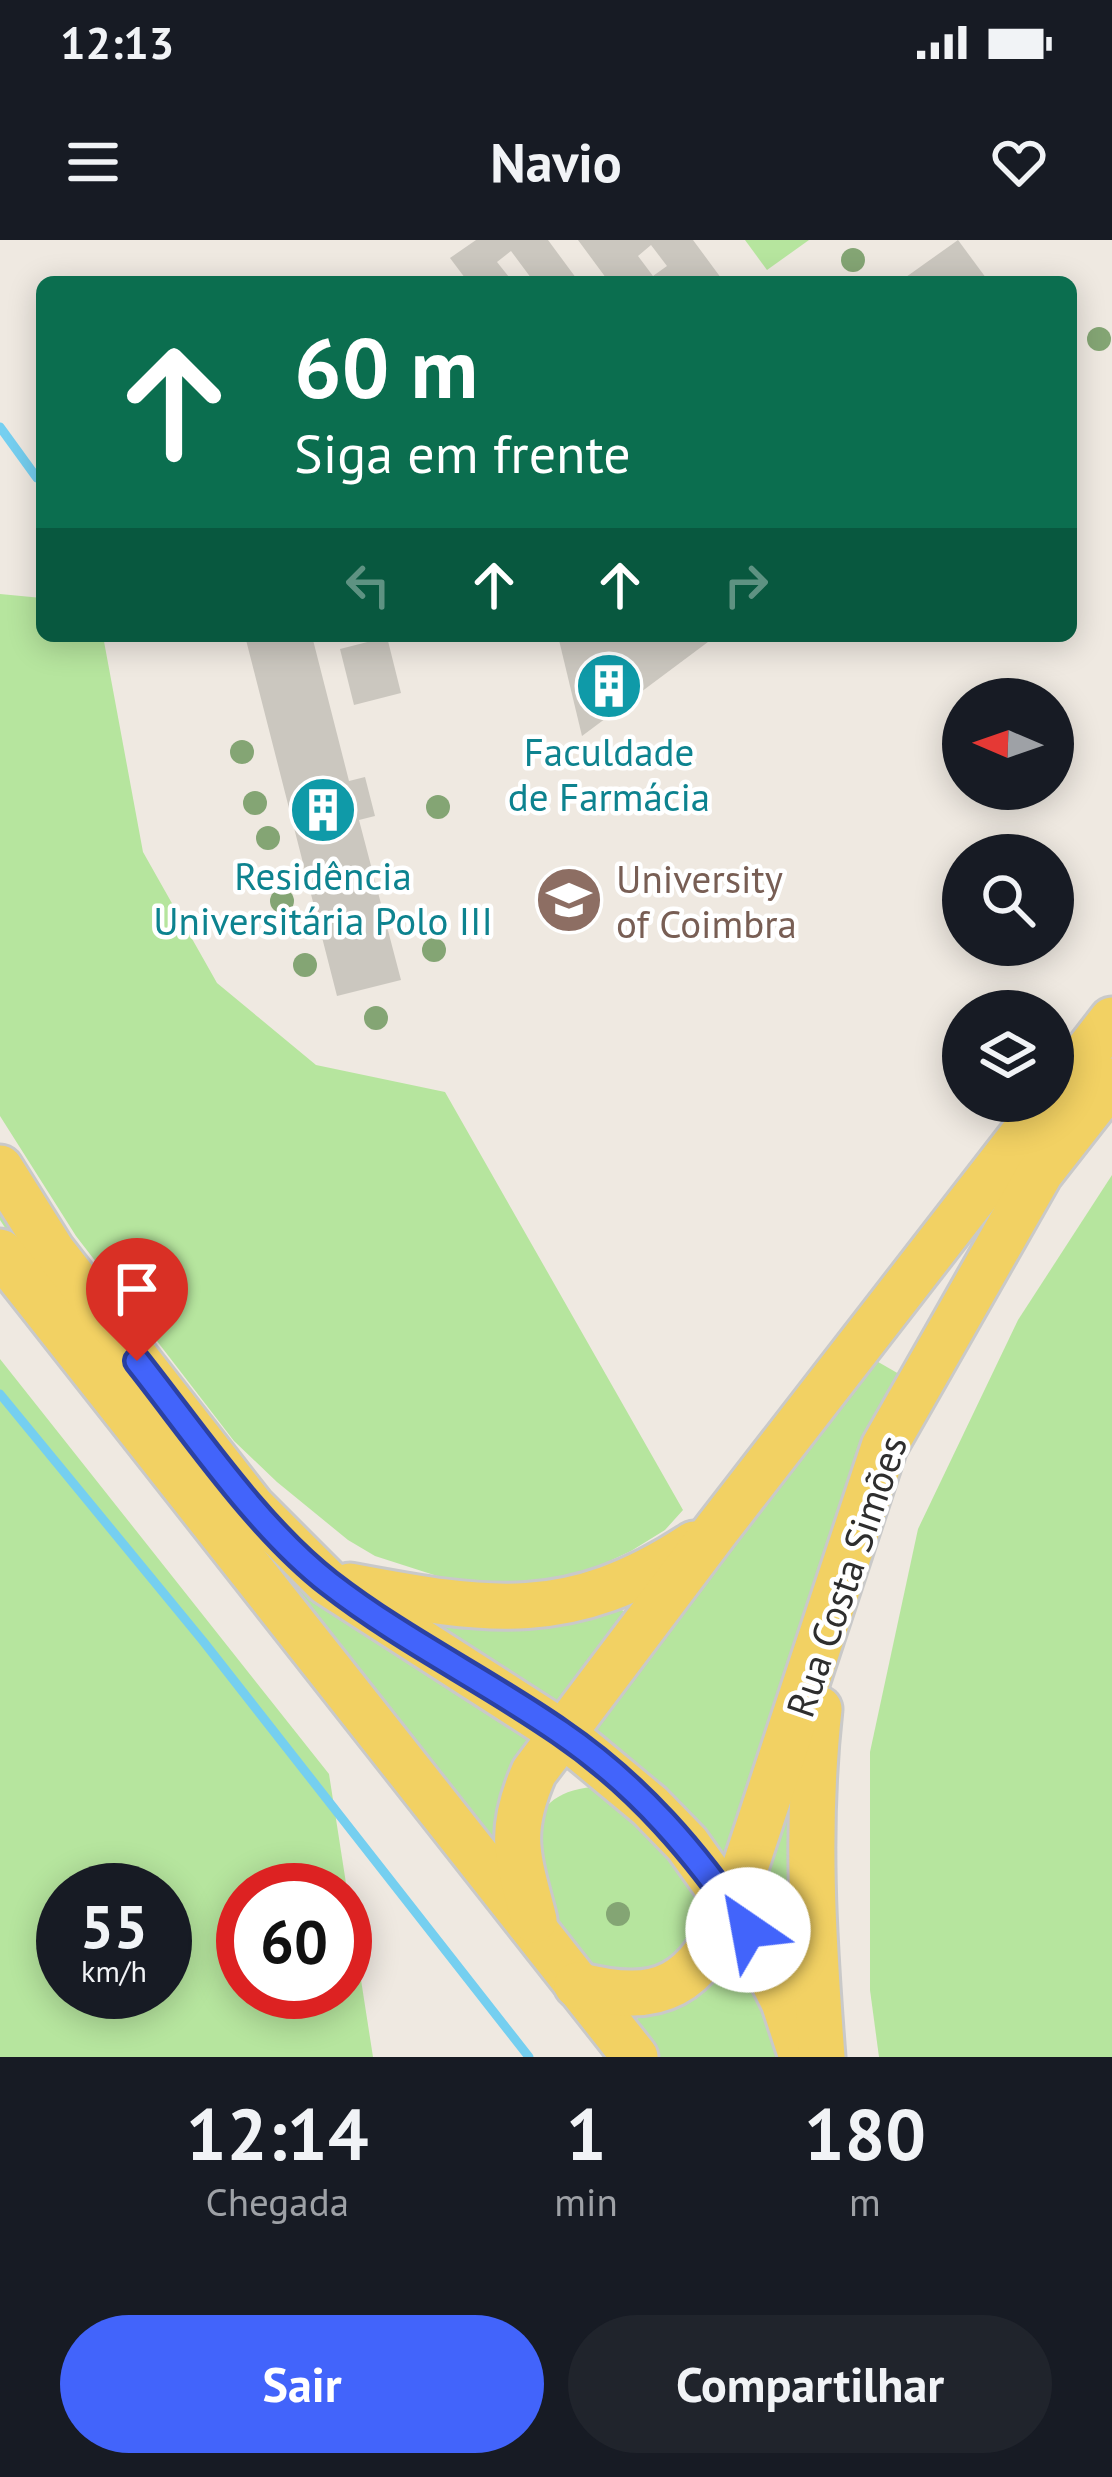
<!DOCTYPE html>
<html lang="pt">
<meta charset="utf-8">
<style>
:root{--surface:#171b24;--page:#20242c;--text:#f1f3f6;--muted:#9ea1a6;--accent:#4264fb}
body{margin:0;font-family:"PT Sans",sans-serif;background:var(--page);color:var(--text);height:100vh;display:flex;flex-direction:column;font-size:45px;white-space:nowrap}
*{box-sizing:border-box;margin:0}
p{font-size:39px;color:var(--muted)}
.icon{flex:none;width:66px;height:66px;fill:none;stroke:currentColor;stroke-width:2;stroke-linecap:round;stroke-linejoin:round}
.map{position:relative;height:1817px;overflow:hidden}
.drawer{display:flex;flex-direction:column;background:var(--surface);flex:1}
.drawer>*{flex:none}
.guide{position:absolute;left:36px;top:36px;width:1041px;height:366px;border-radius:18px;box-shadow:0 6px 30px #0003;background:#0b6e4f;color:#fff;overflow:hidden}
.needle{width:78px;rotate:272deg}
.controls{position:absolute;left:942px;top:438px;display:grid;gap:24px}
.controls a{display:grid;place-items:center;width:132px;height:132px;border-radius:50%;background:var(--surface);box-shadow:0 6px 30px #0003;font-size:60px}
.speed{position:absolute;left:36px;top:1623px;display:flex;gap:24px;font-size:60px;font-weight:700;text-align:center}
.speed>*{display:grid;place-content:center;width:156px;height:156px;border-radius:50%;background:var(--surface);box-shadow:0 6px 30px #0003;line-height:1}
.speed small{font-size:30px;font-weight:400}
.speed .limit{border:18px solid #d22;background:#fff;color:#111}
.pin{position:absolute;display:grid;place-items:center;width:102px;height:102px;color:#fff;margin:-123px -51px;border-radius:50% 50% 50% 0;rotate:-45deg;box-shadow:0 0 12px #0007}
.pin .icon{rotate:45deg}
.me{position:absolute;width:132px;margin:-66px;rotate:327deg;stroke-linejoin:round;filter:drop-shadow(0 0 9px #0008)}
.turn{display:flex;align-items:center;gap:42px;height:252px;padding:0 60px;font-size:54px}
.turn .icon{width:156px;height:156px;stroke-width:2.5}
.turn b{display:block;font-size:84px;line-height:102px}
.lanes{display:flex;align-items:center;height:114px;padding:0 60px;background:#0003;justify-content:center;gap:60px;direction:ltr}
.lanes .off{opacity:.35}
.eta{display:flex;justify-content:space-evenly;align-items:center;height:204px;text-align:center}
.eta b{font-size:72px;font-weight:800;line-height:84px}
.button{display:flex;gap:24px;margin-top:auto;padding:24px 60px}
.button a{flex:1;height:138px;border-radius:72px;background:var(--accent);color:#fff;font-size:48px;font-weight:800;line-height:138px;text-align:center}
.button a+a{background:var(--page);color:var(--text)}
.status{display:flex;justify-content:space-between;align-items:center;height:84px;padding:0 60px;background:var(--surface);direction:ltr}
.status svg{height:33px;fill:currentColor}
header{display:flex;justify-content:space-between;align-items:center;height:156px;padding:0 60px;background:var(--surface);font-size:54px;font-weight:800}
.map>svg:first-child{display:block}
.green{fill:#b6e59e;fill-rule:evenodd}
.lines{fill:none;stroke-linecap:round;stroke-linejoin:round}
.stream{stroke:#75cff0;stroke-width:9}
.building{fill:#cbc7bf;fill-rule:evenodd}
.major-casing{stroke:#c9c9c9;stroke-width:51}
.major{stroke:#f2d163;stroke-width:45}
.tree{fill:#84a574}
.route-casing{stroke:#2b41a3;stroke-width:30}
.route{stroke:#4264fb;stroke-width:21}
.labels{text-anchor:middle;dominant-baseline:central;stroke-width:9;stroke-linejoin:round;paint-order:stroke}
.culture-label{font-size:39px;fill:#0d838f;stroke:#fff}
.education-label{font-size:39px;fill:#785e54;stroke:#fff;text-anchor:start}
.street-label{font-size:39px;fill:#2e2e2e;stroke:#fff}
</style>
<div class="status"><b>12:13</b><svg viewBox="0 0 49 12"><path d="M0 12V9h3v3zM5 12V6h3v6zM10 12V3h3v9zM15 12V0h3v12zM26 1h20v11H26zM47 4h2v5h-2z"/></svg></div>
<header><svg class="icon" aria-label="menu" viewBox="0 0 24 24"><path d="M4 6h16M4 12h16M4 18h16"/></svg>Navio<svg class="icon" aria-label="heart" viewBox="0 0 24 24"><path d="M12 20l-8-8c-3-5 5-10 8-4 3-6 11-1 8 4z"/></svg></header>
<div class="map">
<svg width="1112" height="1817" viewBox="0 0 1112 1817">
<rect width="100%" height="100%" fill="#efe9e1"/>
<g class="green">
<polygon points="745,0 809,0 767,30"/>
<polygon points="0,354 42,358 42,396 103,396 143,612 217,743 316,825 445,852 683,1270 665,1290 631,1311 582,1334 538,1346 459,1343 375,1316 348,1300 277,1242 234,1201 76,996 0,876"/>
<polygon points="1112,935 1112,1817 879,1817 870,1750 870,1512 918,1289 1018,1080"/>
<path d="M 0,961 L 70,1063 L 281,1329 L 339,1374 L 536,1499 C 504,1538 496,1572 499,1623 L 27,1021 L 0,980 Z"/>
<path d="M 0,1119 L 329,1534 L 373,1817 L 0,1817 ZM 63,1650 L 165,1650 L 165,1752 L 63,1752 ZM 243,1650 L 345,1650 L 345,1752 L 243,1752 Z"/>
<polygon points="873,1119 906,1138 733,1641 582,1494"/>
<polygon points="609,1364 630,1374 554,1472 430,1392 429,1377"/>
<path d="M 593,1547 L 653,1593 L 703,1661 C 698,1716 682,1715 638,1739 C 621,1734 599,1732 584,1723 C 569,1715 561,1691 555,1676 C 532,1622 514,1554 593,1547 Z"/>
<polygon points="785,1553 790,1574 789,1734 750,1665"/>
<path d="M 735,1704 L 752,1734 L 782,1817 L 659,1817 L 630,1780 C 688,1767 705,1755 735,1704 Z"/>
</g>
<g class="lines">
<g class="stream">
<polyline points="0,187 37,238"/>
<polyline points="0,1154 203,1401 529,1817"/>
</g>
</g>
<g class="building">
<polygon points="476,0 548,0 579,42 534,42 511,11 497,22 513,42 468,42 450,18"/>
<path d="M 578,0 L 693,0 L 724,42 L 609,42 ZM 651,5 L 667,26 L 653,36 L 638,16 Z"/>
<polygon points="958,0 989,42 899,42"/>
<polygon points="245,396 312,396 349,541 365,537 375,576 359,580 401,740 337,756"/>
<polygon points="558,396 716,396 582,496"/>
<polygon points="387,397 401,453 354,465 340,409"/>
</g>
<g class="lines">
<g class="major-casing">
<g id="major">
<polyline points="1053,856 1112,780"/>
<polyline points="0,928 52,1011 252,1267 327,1342 562,1493 650,1566 687,1604 748,1690 784,1762 802,1817"/>
<polyline points="0,1012 635,1817"/>
<path d="M 350,1346 C 488,1372 570,1386 694,1304"/>
<path d="M 819,1469 C 806,1586 813,1700 822,1817"/>
<path d="M 534,1680 C 518,1617 507,1594 534,1532 L 717,1289 L 1049,861"/>
<path d="M 577,1745 C 663,1767 696,1745 732,1667 L 884,1207 L 1040,933 L 1112,841"/>
</g>
</g>
<use href="#major" class="major"/>
</g>
<g class="tree">
<circle cx="853" cy="20" r="12"/>
<circle cx="1099" cy="99" r="12"/>
<circle cx="242" cy="512" r="12"/>
<circle cx="255" cy="563" r="12"/>
<circle cx="438" cy="567" r="12"/>
<circle cx="268" cy="598" r="12"/>
<circle cx="282" cy="661" r="12"/>
<circle cx="434" cy="710" r="12"/>
<circle cx="305" cy="725" r="12"/>
<circle cx="376" cy="778" r="12"/>
<circle cx="618" cy="1674" r="12"/>
</g>
<g class="lines">
<g class="route-casing">
<path id="route" d="M 137,1121 C 194,1193 257,1287 329,1343 C 401,1399 485,1440 560,1492 C 638,1545 696,1613 748,1690"/>
</g>
<use href="#route" class="route"/>
</g>
<defs>
<g id="building-disc" transform="scale(3.45)"><circle r="9.5" fill="#0f9aa8" stroke="#fff"/><path d="M-4-6H4V6H1V3H-1V6H-4ZM-2.5-4.3h1.7v1.8h-1.7ZM.8-4.3h1.7v1.8H.8ZM-2.5-1h1.7V.8h-1.7ZM.8-1h1.7V.8H.8Z" fill="#fff"/></g>
<g id="university-disc" transform="scale(3.45)"><circle r="9.5" fill="#8d6e63" stroke="#fff"/><path d="M0-5L7-2L0 1L-7-2ZM-4 1L0 2.5L4 1V4Q0 6-4 4Z" fill="#fff"/></g>
</defs>
<g fill-rule="evenodd">
<use href="#building-disc" x="609" y="446"/>
<use href="#building-disc" x="323" y="570"/>
<use href="#university-disc" x="569" y="660"/>
</g>
<g class="labels">
<g class="culture-label">
<text x="609" y="511">Faculdade<tspan x="609" dy="45">de Farmácia</tspan></text>
<text x="323" y="635">Residência<tspan x="323" dy="45">Universitária Polo III</tspan></text>
</g>
<g class="education-label">
<text x="616" y="638">University<tspan x="616" dy="45">of Coimbra</tspan></text>
</g>
<g class="street-label">
<text transform="translate(846 1336) rotate(-71)">Rua Costa Simões</text>
</g>
</g>
</svg>
<div class="controls">
<a><svg class="needle" viewBox="-14 -14 28 28"><path d="M0-13l5 13h-10z" fill="#e53935"/><path d="M0 13l5-13h-10z" fill="#9ea1a6"/></svg></a>
<a><svg class="icon" aria-label="search" viewBox="0 0 24 24"><circle cx="10" cy="10" r="6"/><path d="M15 15l6 6"/></svg></a>
<a><svg class="icon" aria-label="layers" viewBox="0 0 24 24"><path d="M12 4l9 5-9 5-9-5zM3 14l9 5 9-5"/></svg></a>
</div>
<div class="speed"><div>55<small>km/h</small></div><div class="limit">60</div></div>
<div class="pin" style="left:137px;top:1121px;background:#d93025"><svg class="icon" aria-label="arrive" viewBox="0 0 24 24"><path d="M6 21V4h12l-3 4 3 4H6"/></svg></div>
<svg class="me" style="left:748px;top:1690px" viewBox="-20 -20 40 40"><circle r="19" fill="#fff"/><path d="M0-13L10 11 0 6-10 11z" fill="#4264fb"/></svg>
<div class="guide">
<div class="turn"><svg class="icon" aria-label="ahead" viewBox="0 0 24 24"><path d="M12 20V5M6 11l6-6 6 6"/></svg><div><b>60 m</b>Siga em frente</div></div>
<div class="lanes"><svg class="icon off" aria-label="left" viewBox="0 0 24 24"><path d="M17 20v-9H6M10 6l-5 5 5 5"/></svg><svg class="icon" aria-label="ahead" viewBox="0 0 24 24"><path d="M12 20V5M6 11l6-6 6 6"/></svg><svg class="icon" aria-label="ahead" viewBox="0 0 24 24"><path d="M12 20V5M6 11l6-6 6 6"/></svg><svg class="icon off" aria-label="right" viewBox="0 0 24 24"><path d="M7 20v-9h11M14 6l5 5-5 5"/></svg></div>
</div>
</div>
<section class="drawer">
<div class="eta">
<div><b>12:14</b><p>Chegada</p></div>
<div><b>1</b><p>min</p></div>
<div><b>180</b><p>m</p></div>
</div>
<div class="button"><a>Sair</a><a>Compartilhar</a></div>
</section>
